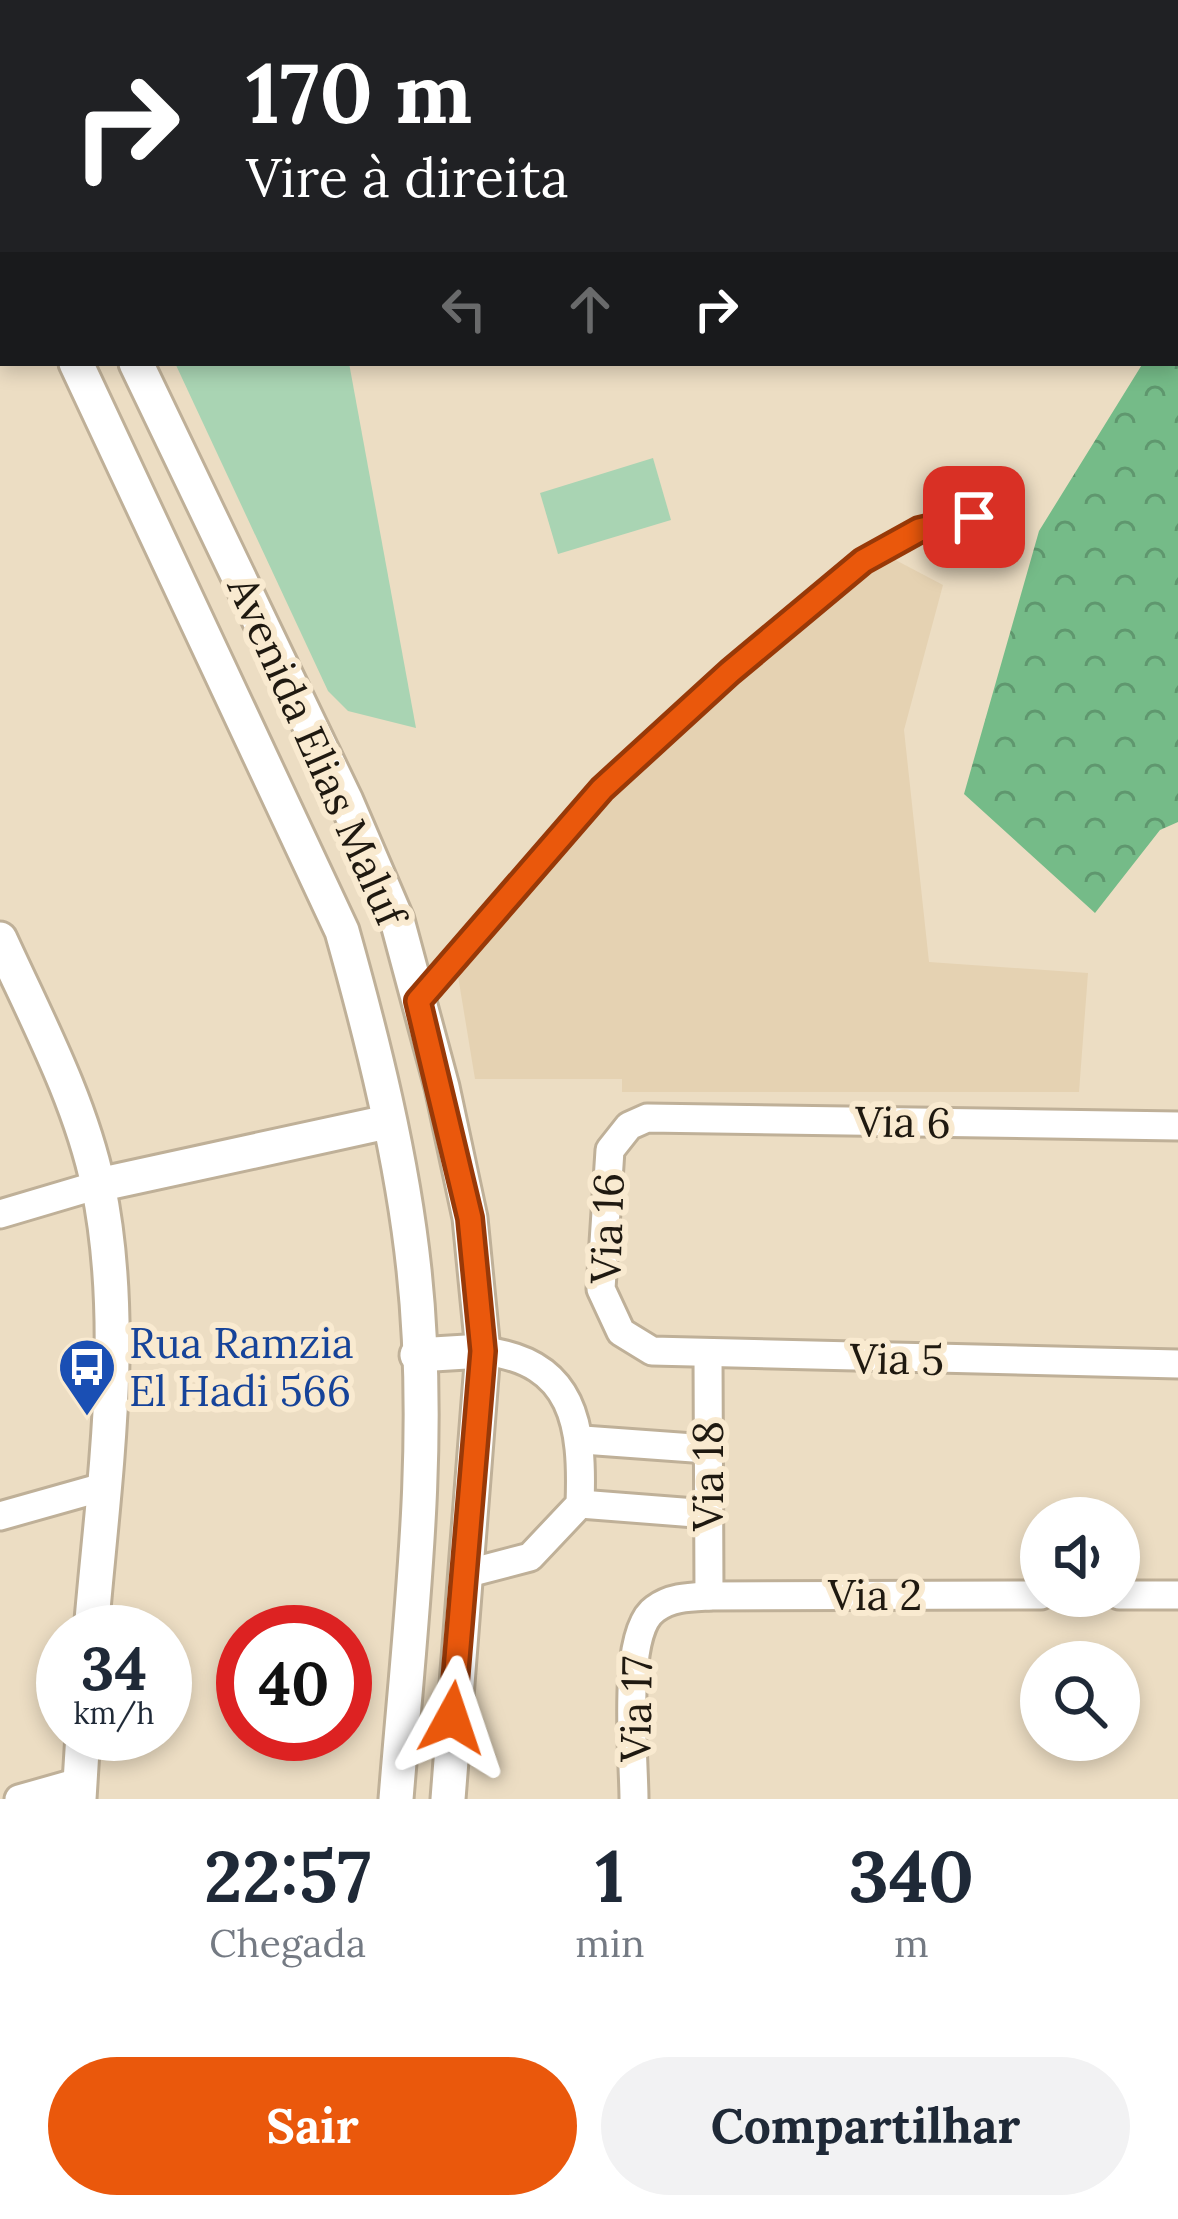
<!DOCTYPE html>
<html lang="pt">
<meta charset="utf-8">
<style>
:root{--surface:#fff;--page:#f2f2f3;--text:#1f2937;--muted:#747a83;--accent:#ea580c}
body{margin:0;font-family:Lora,serif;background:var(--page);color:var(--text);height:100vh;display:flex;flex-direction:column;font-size:45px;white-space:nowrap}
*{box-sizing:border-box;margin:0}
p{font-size:39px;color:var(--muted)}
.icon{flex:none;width:66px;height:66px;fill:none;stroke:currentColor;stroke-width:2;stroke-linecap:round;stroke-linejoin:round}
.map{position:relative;height:1799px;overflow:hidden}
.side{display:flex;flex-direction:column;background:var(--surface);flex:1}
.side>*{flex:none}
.guide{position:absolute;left:0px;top:0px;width:1179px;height:366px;box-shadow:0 6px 18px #0003;background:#202124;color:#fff;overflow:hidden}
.tools{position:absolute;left:1020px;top:1497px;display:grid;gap:24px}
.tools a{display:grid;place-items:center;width:120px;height:120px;border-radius:50%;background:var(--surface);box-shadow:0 6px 18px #0003;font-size:60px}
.speed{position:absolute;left:36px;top:1605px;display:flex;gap:24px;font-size:60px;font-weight:700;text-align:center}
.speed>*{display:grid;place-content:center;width:156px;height:156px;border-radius:50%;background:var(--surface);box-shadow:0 6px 18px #0003;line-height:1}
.speed small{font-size:30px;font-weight:400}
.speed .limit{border:18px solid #d22;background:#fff;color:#111}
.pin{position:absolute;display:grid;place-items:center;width:102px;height:102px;color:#fff;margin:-51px;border-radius:24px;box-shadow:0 6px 18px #0006}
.me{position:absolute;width:132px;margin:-66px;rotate:5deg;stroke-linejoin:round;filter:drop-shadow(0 0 9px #0008)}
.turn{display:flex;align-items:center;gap:42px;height:252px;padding:0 48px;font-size:54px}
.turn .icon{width:156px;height:156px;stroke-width:2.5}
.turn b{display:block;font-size:84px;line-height:102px}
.lanes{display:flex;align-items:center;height:114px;padding:0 48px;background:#0003;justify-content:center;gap:60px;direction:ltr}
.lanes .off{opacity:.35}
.eta{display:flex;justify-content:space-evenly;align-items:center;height:204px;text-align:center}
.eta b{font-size:72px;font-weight:700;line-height:84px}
.button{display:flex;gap:24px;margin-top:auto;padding:24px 48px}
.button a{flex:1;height:138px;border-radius:72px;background:var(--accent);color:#fff;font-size:48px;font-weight:700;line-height:138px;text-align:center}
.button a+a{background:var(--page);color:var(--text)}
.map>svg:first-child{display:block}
.built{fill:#e5d2b2}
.green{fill:#a9d4b3}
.forest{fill:url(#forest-crowns)}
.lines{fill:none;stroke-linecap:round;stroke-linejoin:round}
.service-casing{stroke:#bfb098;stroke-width:20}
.minor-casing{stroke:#bfb098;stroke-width:33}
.tertiary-casing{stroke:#bfb098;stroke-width:39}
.path{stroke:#a09480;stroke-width:6;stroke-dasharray:9 9;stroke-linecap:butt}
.service{stroke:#fff;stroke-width:14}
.minor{stroke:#fff;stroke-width:27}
.tertiary{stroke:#fff;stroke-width:33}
.route-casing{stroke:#983908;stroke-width:30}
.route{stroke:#ea580c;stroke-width:21}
.labels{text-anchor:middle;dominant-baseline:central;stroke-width:12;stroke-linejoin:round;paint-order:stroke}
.street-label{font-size:42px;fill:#1f1910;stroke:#f9ead0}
.transit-label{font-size:42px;fill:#164399;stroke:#f9ead0;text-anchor:start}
</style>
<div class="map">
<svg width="1178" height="1799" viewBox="0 0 1178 1799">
<defs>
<pattern id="forest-crowns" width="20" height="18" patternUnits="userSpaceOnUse" patternTransform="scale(3)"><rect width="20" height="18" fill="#75bb88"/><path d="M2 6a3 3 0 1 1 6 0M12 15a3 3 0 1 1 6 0" fill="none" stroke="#5f976e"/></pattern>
</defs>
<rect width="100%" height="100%" fill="#ecddc3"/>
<polygon class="built" points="886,555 943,585 904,730 929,962 1088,973 1079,1092 622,1092 622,1079 475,1079 458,976 595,806"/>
<g class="green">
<polygon points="175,363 349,363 416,728 348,711 328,691"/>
<polygon points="653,458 671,520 558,554 540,493"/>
</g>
<polygon class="forest" points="1178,307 1178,822 1160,830 1095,913 964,794 1039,531 1143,363 1176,363"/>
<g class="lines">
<g class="service-casing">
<polyline id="service" points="422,997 602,789 730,672 864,561 919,530 975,517"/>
</g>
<g class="minor-casing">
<g id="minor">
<polyline points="261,0 262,3"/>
<polyline points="829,3 839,0"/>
<polyline points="1178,1126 647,1118 629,1126 610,1150 601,1289 621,1332 652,1351 1178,1364"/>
<polyline points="0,1214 98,1185"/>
<polyline points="708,1356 709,1596"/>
<polyline points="583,1440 707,1449"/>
<polyline points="580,1504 708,1514"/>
<polyline points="0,1516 103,1487"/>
<path d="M 465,1574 L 530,1557 L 580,1504 C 583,1426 575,1361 483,1351"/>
<polyline points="1119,1595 1178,1595"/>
<polyline points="19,1799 79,1782"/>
<path d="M 634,1799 C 634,1758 621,1632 655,1609 C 671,1597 690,1597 709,1596 L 1041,1595"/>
</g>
</g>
<g class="tertiary-casing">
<g id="tertiary">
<polyline points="0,75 3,80"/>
<polyline points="0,203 3,209"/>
<path d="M 76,363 L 342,931 C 373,1041 402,1157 414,1270 C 433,1446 410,1624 396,1799"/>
<polyline points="136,363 346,801 397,920 442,1087 470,1218 483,1351 448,1799"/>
<path d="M 0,939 C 36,1018 80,1100 98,1185 C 128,1329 103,1487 91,1632"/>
<polyline points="98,1185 387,1122"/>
<polyline points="417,1355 483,1351"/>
<polyline points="79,1799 83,1734"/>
</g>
</g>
<polyline class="path" points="0,159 3,165"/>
<use href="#service" class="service"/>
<use href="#minor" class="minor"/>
<use href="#tertiary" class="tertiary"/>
</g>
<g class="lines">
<g class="route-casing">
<polyline id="route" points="452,1718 483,1351 470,1218 418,1001 602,789 730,672 863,561 919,530 974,517"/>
</g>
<use href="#route" class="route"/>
</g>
<defs>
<g id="bus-pin" transform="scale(3)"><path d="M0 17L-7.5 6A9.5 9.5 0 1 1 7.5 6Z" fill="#1a4fb4" stroke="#f9ead0"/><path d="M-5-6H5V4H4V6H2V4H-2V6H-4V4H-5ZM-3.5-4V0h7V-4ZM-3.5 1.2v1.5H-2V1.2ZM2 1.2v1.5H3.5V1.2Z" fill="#fff"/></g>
</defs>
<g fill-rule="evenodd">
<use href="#bus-pin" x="87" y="1367"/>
</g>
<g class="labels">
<g class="street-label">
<text transform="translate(317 751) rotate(66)">Avenida Elias Maluf</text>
<text transform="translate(903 1122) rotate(1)">Via 6</text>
<text transform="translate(607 1228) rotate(-88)">Via 16</text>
<text transform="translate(897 1359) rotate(1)">Via 5</text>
<text transform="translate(708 1476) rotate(-90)">Via 18</text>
<text x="875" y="1595">Via 2</text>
<text transform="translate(636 1709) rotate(-89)">Via 17</text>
</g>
<g class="transit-label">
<text x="129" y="1343">Rua Ramzia<tspan x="129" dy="48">El Hadi 566</tspan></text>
</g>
</g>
</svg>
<div class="tools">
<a><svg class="icon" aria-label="sound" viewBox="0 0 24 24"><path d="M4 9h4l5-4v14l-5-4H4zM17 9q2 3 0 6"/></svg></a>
<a><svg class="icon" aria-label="search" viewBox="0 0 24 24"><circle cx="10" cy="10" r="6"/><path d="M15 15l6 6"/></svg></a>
</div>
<div class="speed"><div>34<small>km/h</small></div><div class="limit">40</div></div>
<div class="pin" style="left:974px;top:517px;background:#d93025"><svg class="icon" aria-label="arrive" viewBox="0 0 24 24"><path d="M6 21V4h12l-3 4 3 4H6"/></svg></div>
<svg class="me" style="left:452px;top:1718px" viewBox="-20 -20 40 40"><path d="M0-17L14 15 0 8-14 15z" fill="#ea580c" stroke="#fff" stroke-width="4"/></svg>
<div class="guide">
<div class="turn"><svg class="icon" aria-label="right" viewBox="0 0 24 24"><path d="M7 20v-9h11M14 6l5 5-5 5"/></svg><div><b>170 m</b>Vire à direita</div></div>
<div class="lanes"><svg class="icon off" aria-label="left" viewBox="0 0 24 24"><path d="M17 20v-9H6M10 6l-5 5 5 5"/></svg><svg class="icon off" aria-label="ahead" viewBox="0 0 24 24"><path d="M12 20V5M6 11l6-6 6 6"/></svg><svg class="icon" aria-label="right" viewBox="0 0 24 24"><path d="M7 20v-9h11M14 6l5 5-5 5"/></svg></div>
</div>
</div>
<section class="side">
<div class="eta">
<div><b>22:57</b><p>Chegada</p></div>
<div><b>1</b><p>min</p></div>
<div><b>340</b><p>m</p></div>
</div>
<div class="button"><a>Sair</a><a>Compartilhar</a></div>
</section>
